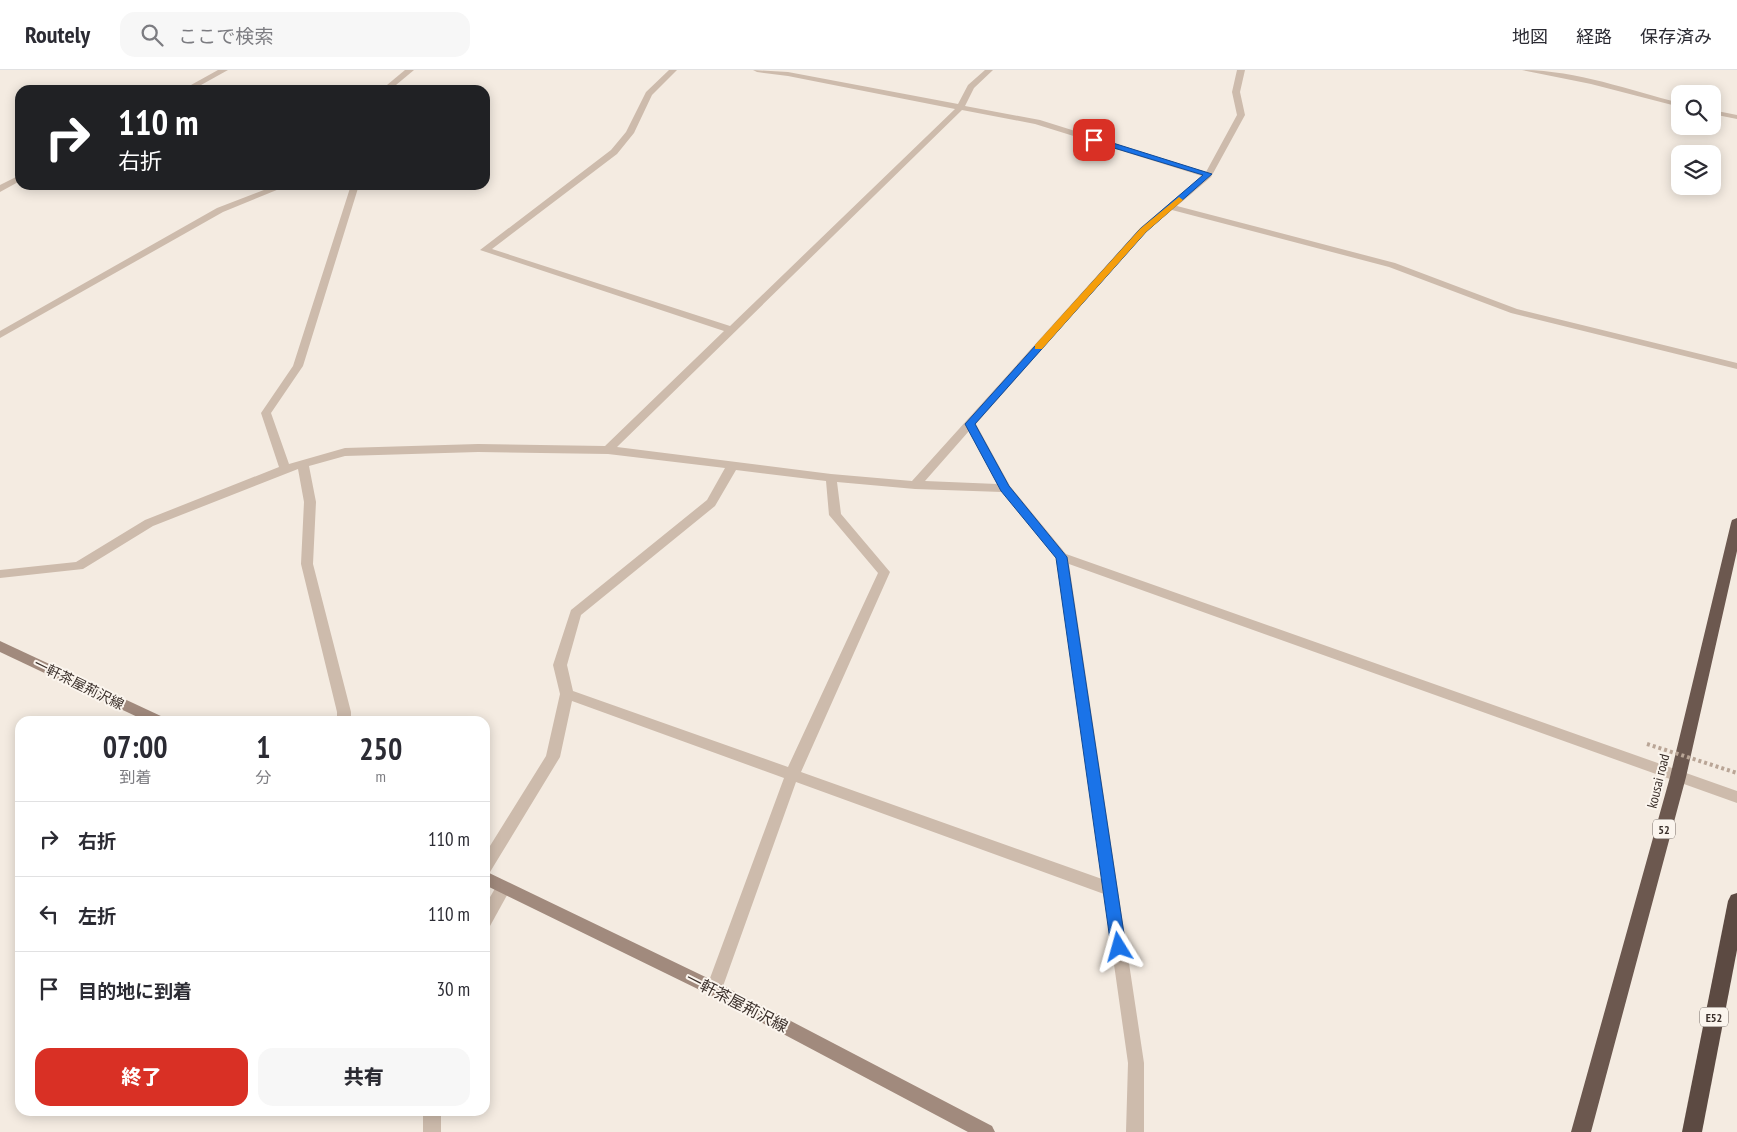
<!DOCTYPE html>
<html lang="ja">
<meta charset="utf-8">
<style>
:root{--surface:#fff;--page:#f7f7f7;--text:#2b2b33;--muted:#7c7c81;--line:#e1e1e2;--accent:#d93025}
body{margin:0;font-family:"PT Sans Narrow","Noto Sans JP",sans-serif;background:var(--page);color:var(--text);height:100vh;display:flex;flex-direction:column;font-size:19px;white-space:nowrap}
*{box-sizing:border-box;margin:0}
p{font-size:16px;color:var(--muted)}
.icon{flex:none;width:28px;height:28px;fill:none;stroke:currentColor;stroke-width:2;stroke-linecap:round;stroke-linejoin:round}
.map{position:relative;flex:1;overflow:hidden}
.drawer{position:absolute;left:15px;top:646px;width:475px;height:400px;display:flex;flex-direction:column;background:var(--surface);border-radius:15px;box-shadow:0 2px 12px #0003}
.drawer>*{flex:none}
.banner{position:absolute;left:15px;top:15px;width:475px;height:105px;border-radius:15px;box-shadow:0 2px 12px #0003;background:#202124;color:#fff;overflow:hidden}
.buttons{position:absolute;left:1671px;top:15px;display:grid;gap:10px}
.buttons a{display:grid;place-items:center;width:50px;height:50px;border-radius:10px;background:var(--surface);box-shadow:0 2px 12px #0003;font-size:25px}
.pin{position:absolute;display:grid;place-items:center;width:42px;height:42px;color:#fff;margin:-21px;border-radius:10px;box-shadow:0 2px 8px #0006}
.me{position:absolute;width:55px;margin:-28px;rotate:352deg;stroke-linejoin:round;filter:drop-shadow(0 0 4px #0008)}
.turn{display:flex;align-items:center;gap:18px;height:105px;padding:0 20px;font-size:22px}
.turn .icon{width:65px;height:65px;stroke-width:2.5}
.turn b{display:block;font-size:35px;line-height:42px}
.eta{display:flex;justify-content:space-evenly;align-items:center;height:85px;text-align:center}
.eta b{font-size:30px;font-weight:800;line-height:35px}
.primary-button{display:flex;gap:10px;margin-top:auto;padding:10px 20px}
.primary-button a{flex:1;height:58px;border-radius:15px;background:var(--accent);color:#fff;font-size:20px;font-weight:800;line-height:58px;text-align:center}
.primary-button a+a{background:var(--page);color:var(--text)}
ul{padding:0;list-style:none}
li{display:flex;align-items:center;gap:15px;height:75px;padding:0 20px;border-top:1px solid var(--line)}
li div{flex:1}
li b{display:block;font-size:19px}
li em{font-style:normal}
header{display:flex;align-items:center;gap:30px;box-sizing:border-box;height:70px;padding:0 25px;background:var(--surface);border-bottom:1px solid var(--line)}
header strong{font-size:24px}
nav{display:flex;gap:28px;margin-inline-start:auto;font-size:18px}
.search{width:350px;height:45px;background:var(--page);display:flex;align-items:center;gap:12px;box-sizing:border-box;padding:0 18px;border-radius:15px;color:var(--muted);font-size:19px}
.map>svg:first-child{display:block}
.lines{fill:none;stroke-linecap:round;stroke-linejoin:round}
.minor{fill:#cdbbac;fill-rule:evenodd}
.tertiary{fill:#cdbbac;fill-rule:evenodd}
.secondary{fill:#a18a7d;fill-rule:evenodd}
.trunk{fill:#6c584f;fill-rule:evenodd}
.motorway{fill:#5c4a42;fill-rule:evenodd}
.path-bridge{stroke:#b9a596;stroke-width:4;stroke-dasharray:3 3;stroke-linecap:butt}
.route{fill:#1a73e8;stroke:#114b97}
.slow{fill:#f59e0b}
.labels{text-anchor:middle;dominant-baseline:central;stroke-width:4;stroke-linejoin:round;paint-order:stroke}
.shield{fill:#fbf5ee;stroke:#756b66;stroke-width:1}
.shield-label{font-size:12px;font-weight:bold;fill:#3b302b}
.street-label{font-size:14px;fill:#3b302b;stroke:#fbf5ee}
.near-street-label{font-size:16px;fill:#3b302b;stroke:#fbf5ee}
</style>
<header>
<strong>Routely</strong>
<div class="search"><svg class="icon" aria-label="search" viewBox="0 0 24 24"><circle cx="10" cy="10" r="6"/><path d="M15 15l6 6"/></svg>ここで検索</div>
<nav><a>地図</a><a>経路</a><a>保存済み</a></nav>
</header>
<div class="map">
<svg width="1737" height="1062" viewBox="0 0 1737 1062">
<rect width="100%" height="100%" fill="#f4ebe1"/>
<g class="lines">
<g class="minor">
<polygon points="218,0 228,0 192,20 182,20"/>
<polygon points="405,0 414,0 390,20 381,20"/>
<path d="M 669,0 L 677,0 L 652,25 L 634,63 L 617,84 L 492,179 L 730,256 L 955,39 L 788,6 L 757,2 L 753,0 L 788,2 L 958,34 L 968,15 L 985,0 L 993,0 L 974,18 L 965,36 L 1040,50 L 1206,102 L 1237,45 L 1232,22 L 1237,0 L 1245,0 L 1240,22 L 1245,45 L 1211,107 L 1177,136 L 1395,193 L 1517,239 L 1737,293 L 1737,299 L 1511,243 L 1389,197 L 1172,140 L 1146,162 L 976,354 L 1010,416 L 1066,484 L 1737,721 L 1737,733 L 1069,494 L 1144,993 L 1144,1062 L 1126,1062 L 1128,993 L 1104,824 L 796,712 L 722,919 L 720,924 L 714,927 L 708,924 L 706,919 L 784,708 L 572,631 L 560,687 L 490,802 L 485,804 L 485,784 L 546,686 L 560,624 L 553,595 L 571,540 L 707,430 L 725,398 L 608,384 L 478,382 L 345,386 L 309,396 L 316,432 L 313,494 L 351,642 L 351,651 L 337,651 L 337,642 L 301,494 L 304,432 L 298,399 L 153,456 L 83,499 L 0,508 L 0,500 L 76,492 L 145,450 L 279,397 L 261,343 L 293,296 L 351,115 L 359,115 L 303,296 L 271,343 L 289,394 L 345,378 L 478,374 L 605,376 L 724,261 L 480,180 L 611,80 L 626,62 L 646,22 ZM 962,40 L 1035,54 L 1202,106 L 1140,158 L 912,411 L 831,404 L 617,377 ZM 969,361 L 997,414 L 925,411 ZM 736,400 L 826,411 L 829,445 L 878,503 L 788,697 L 573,621 L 567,595 L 581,545 L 715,436 ZM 837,412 L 915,419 L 1002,422 L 1056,488 L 1102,809 L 801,702 L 890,502 L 841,444 Z"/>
<polygon points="20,105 20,111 0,122 0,115"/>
<polygon points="277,115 289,115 223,142 0,268 0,261 217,138"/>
<polygon points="503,811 508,813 511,818 490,856 485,858 485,836 498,813"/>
<rect x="423" y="1041" width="18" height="21"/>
</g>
<g class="tertiary">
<path d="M 1522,0 C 1575,0 1629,20 1680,33 L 1680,37 L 1591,14 Z"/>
<polygon points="1712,40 1737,45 1737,49 1712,44"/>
</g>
<g class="secondary">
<polygon points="0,571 163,647 165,651 146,651 0,582"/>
<polygon points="485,801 720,914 992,1056 995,1062 968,1062 708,924 485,815"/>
</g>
<polygon class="trunk" points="1737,448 1737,481 1686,707 1591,1062 1571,1062 1670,707 1731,453 1732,450"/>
<polygon class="motorway" points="1737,823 1737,880 1702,1062 1682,1062 1728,831 1731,825"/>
<polyline class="path-bridge" points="1647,674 1737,703"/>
</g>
<polygon class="route" points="1091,68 1097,68 1212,104 1146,162 975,354 1009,416 1067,487 1126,877 1124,881 1119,883 1114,881 1111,877 1056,488 1001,421 965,354 1140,159 1203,105 1091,71"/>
<polygon class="slow" points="1179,127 1183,130 1182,131 1146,162 1042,279 1035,279 1035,275 1140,159"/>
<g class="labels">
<g class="shield">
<rect x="1653" y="749.5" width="22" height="19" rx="4"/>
<rect x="1700" y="937.5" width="28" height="19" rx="4"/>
</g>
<g class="shield-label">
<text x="1664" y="759">52</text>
<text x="1714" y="947">E52</text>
</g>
<g class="street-label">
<text transform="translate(79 614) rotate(26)">一軒茶屋荊沢線</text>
<text transform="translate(1658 711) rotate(-76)">kousai road</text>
</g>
<g class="near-street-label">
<text transform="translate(737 932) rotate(27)">一軒茶屋荊沢線</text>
</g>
</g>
</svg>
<div class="buttons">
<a><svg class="icon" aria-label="search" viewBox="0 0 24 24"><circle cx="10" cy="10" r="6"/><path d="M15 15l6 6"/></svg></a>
<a><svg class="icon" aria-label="layers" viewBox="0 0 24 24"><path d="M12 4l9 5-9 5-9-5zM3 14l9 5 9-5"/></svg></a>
</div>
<div class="pin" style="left:1094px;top:70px;background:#d93025"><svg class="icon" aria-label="arrive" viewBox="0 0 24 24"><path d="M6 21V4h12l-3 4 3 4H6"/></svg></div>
<svg class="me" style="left:1119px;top:877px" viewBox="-20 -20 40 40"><path d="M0-17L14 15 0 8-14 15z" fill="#1a73e8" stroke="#fff" stroke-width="4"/></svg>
<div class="banner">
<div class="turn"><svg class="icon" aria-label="right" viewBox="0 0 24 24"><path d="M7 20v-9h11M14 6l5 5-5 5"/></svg><div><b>110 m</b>右折</div></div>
</div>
<section class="drawer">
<div class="eta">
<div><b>07:00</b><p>到着</p></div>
<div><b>1</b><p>分</p></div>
<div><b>250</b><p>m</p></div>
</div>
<ul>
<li><svg class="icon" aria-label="right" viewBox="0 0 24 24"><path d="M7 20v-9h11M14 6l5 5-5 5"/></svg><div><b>右折</b></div><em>110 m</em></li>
<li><svg class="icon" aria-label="left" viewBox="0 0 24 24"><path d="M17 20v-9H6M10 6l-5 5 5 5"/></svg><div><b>左折</b></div><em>110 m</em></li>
<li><svg class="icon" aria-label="arrive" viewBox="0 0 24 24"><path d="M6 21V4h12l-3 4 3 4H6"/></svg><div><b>目的地に到着</b></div><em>30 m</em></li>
</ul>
<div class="primary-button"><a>終了</a><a>共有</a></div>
</section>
</div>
